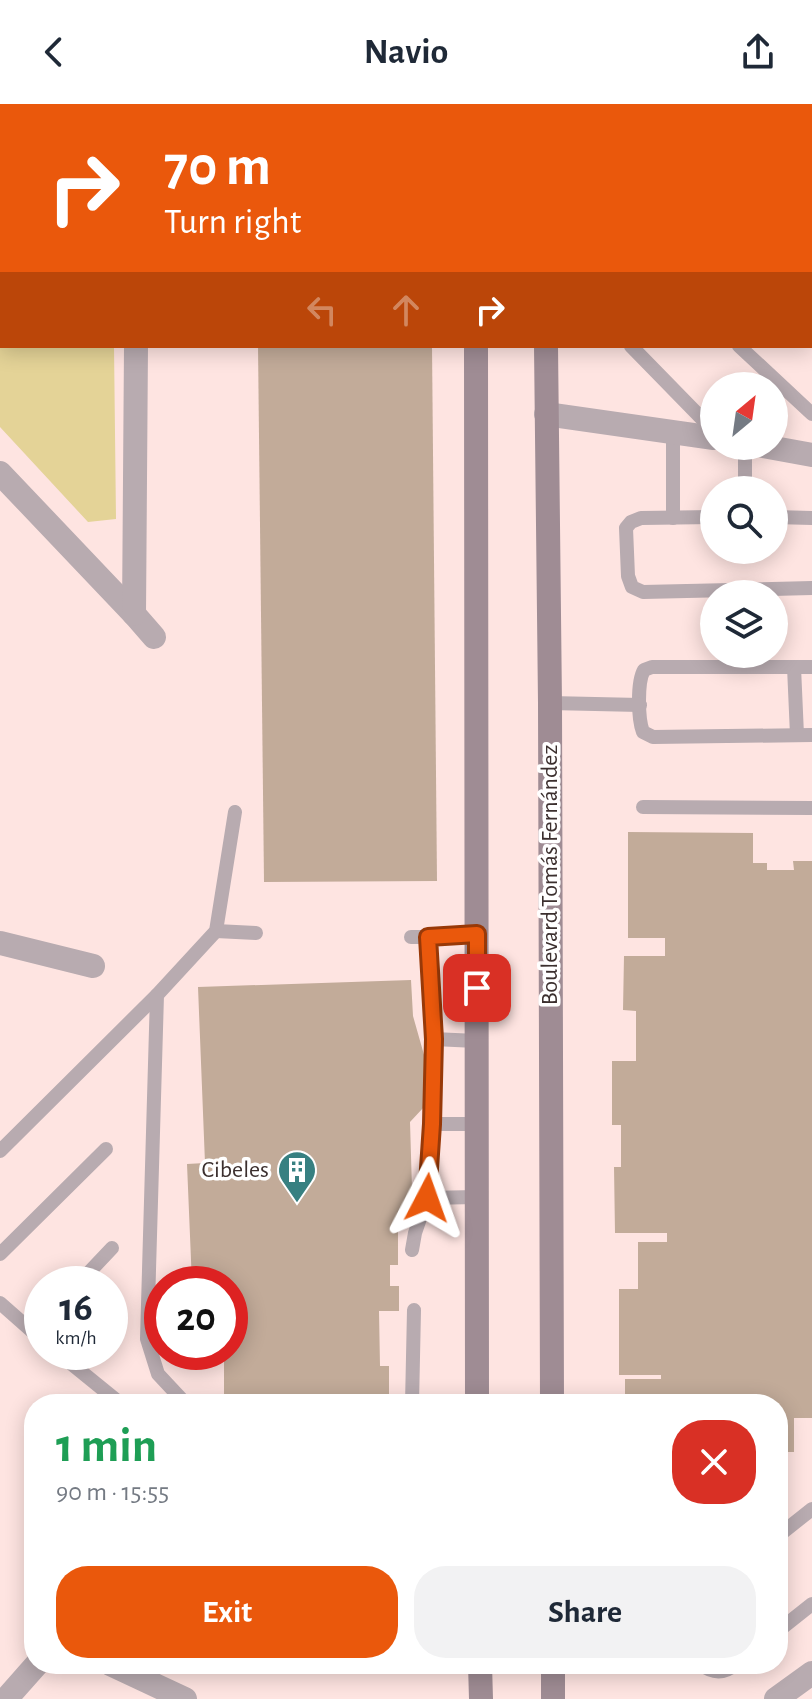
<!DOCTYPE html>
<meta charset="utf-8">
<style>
:root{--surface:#fff;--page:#f2f2f3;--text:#1f2937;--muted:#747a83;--accent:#ea580c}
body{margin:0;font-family:"Alegreya Sans",sans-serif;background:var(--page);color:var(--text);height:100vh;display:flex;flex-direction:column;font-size:30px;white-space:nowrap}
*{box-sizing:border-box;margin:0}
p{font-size:26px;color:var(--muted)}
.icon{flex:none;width:44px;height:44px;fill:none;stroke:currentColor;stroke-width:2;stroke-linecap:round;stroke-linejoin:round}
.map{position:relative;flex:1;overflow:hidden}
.details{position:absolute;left:24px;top:1290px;width:764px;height:280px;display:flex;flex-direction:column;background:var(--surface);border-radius:32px;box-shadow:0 4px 20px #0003}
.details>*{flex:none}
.top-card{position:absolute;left:0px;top:0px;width:812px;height:244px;box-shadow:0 4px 20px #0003;background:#ea580c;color:#fff;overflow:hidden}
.needle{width:52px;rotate:29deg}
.buttons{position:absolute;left:700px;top:268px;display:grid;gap:16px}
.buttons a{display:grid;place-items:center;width:88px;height:88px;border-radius:50%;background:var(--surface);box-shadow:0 4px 20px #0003;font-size:40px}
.speed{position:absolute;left:24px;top:1162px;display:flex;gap:16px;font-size:40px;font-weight:700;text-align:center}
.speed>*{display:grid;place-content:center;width:104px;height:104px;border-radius:50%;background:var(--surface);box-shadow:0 4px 20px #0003;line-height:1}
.speed small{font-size:20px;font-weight:400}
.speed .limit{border:12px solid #d22;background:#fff;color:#111}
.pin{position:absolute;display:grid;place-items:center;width:68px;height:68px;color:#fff;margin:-34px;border-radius:16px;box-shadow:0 4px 12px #0006}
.me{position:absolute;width:88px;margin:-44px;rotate:4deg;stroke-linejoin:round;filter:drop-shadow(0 0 6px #0008)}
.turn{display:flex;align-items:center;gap:28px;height:168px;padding:0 32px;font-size:36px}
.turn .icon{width:104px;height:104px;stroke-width:2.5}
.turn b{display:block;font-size:56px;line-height:68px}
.lanes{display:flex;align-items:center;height:76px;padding:0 32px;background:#0003;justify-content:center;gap:40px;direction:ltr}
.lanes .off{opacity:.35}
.round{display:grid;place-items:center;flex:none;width:84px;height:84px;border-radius:32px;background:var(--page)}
.headline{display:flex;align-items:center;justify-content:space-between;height:136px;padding:0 32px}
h1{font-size:48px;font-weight:700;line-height:60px;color:#1e9e55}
.button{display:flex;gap:16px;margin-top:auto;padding:16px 32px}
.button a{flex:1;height:92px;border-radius:32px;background:var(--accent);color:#fff;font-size:32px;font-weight:700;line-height:92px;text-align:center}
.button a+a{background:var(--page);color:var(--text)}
header{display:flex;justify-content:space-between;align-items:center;height:104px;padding:0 32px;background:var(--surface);font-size:36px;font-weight:700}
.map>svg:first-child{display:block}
.green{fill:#e4d397}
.building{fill:#c2ab99}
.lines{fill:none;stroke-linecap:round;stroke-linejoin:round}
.lane{stroke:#b8abb0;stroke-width:14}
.street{stroke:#b8abb0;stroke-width:24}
.secondary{stroke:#9f8c94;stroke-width:24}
.route-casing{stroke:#983908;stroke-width:20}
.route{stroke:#ea580c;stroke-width:14}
.labels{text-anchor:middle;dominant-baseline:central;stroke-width:7;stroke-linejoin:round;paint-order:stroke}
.street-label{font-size:24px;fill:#3b2f2e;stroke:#fff}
.poi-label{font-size:24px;fill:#3b2f2e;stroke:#fff;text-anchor:end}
</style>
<header><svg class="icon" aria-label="back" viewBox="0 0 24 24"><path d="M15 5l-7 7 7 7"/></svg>Navio<svg class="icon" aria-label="share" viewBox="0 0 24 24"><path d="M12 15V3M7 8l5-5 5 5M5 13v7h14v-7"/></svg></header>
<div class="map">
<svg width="812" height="1595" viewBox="0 0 812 1595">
<rect width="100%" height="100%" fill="#fee4e1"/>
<polygon class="green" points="2,85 2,242 114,242 116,415 88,418 0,323 0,86"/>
<g class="building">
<polygon points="258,242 432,242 437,777 264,778"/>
<polygon points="628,728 753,729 753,759 767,759 767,766 794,766 793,757 812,757 812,1314 794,1314 794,1348 781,1348 781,1365 778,1365 778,1300 625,1300 625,1275 661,1275 661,1271 619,1271 619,1185 638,1185 638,1138 667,1138 667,1129 615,1129 614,1063 621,1063 621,1021 612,1021 612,957 636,957 636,907 623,906 624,852 665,852 665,834 628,834"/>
<polygon points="411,876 413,912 430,972 424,1003 410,1018 412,1085 398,1115 398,1161 390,1161 390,1182 399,1182 399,1207 379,1207 380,1262 389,1262 389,1293 224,1294 224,1248 230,1248 230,1180 192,1180 187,1060 205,1059 198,883"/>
<rect x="194" y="1248" width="19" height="10"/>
</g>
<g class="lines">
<g class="lane">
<polyline points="631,242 714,327"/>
<polyline points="739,242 812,310"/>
<polyline points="745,342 745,386"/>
<polyline points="714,413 641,414 631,418 626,424 628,472 632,483 643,488 812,484"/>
<polyline points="774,413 812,414"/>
<polyline points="673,414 673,328"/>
<polyline points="794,563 797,631"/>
<path d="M 812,563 L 652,563 L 644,566 C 637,578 638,615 643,628 L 653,633 L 812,631"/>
<polyline points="550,599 640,601"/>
<polyline points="643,703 812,704"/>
<polyline points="216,827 256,829"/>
<polyline points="411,833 428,833"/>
<polyline points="434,935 476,937"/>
<polyline points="432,1020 476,1020"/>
<polyline points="0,1047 157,891"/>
<polyline points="427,1094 476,1093"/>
<polyline points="412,1146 415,1129 427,1094 432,1020 434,935 428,833 477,830"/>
<polyline points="0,1150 106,1045"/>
<polyline points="78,1180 112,1144"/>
<polyline points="0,1199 42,1236"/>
<polyline points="57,1248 121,1300"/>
<polyline points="186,1300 158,1270 147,1235 157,891 216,827 235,708"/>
<polyline points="412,1300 414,1206"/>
<polyline points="778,1432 812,1405"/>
<polyline points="778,1527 812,1500"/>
<path d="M 700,1560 C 713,1570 724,1570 736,1560"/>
</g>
<g class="street">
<polyline points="124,0 124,2"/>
<polyline points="79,2 81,0"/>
<polyline points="0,61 2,59"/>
<polyline points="546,310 714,334"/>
<polyline points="763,342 812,351"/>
<polyline points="0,369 134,510 154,533"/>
<polyline points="134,510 136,242"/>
<polyline points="0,839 93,862"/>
<polyline points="110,1560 185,1595"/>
<polyline points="6,1595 37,1560"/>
<polyline points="776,1595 812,1569"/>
</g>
<g class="secondary">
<polyline points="465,0 465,2"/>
<polyline points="541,0 541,2"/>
<polyline points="476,242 477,1300"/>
<polyline points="546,242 550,599 552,1300"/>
<polyline points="480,1560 481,1595"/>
<polyline points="553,1560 553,1595"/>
</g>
</g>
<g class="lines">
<g class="route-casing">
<polyline id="route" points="427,1094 432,1020 434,935 428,833 477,830 477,884"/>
</g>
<use href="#route" class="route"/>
</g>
<defs>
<g id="building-pin" transform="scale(2)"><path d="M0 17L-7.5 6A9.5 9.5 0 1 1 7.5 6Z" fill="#378081" stroke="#fff"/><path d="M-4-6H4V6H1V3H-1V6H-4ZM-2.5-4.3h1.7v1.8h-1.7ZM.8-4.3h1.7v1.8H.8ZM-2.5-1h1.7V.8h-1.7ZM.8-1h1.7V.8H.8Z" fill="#fff"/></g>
</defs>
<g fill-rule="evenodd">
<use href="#building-pin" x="297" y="1066"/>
</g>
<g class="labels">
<g class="street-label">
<text transform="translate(550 771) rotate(-90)">Boulevard Tomás Fernández</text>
</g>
<g class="poi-label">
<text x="269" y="1066">Cibeles</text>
</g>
</g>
</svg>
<div class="buttons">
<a><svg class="needle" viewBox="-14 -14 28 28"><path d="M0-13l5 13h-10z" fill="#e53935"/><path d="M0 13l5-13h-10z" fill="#747a83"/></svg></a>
<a><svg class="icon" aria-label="search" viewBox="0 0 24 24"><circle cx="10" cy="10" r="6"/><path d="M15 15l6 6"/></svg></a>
<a><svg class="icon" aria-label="layers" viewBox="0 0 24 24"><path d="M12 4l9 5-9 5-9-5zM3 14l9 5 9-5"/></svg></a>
</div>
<div class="speed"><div>16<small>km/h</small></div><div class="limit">20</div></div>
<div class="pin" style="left:477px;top:884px;background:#d93025"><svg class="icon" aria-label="arrive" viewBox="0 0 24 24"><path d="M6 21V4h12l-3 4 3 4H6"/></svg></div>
<svg class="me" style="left:427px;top:1094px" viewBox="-20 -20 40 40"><path d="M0-17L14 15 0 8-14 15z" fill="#ea580c" stroke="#fff" stroke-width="4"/></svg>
<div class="top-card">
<div class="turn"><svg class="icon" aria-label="right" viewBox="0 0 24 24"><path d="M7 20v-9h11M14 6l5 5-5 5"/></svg><div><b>70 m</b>Turn right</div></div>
<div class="lanes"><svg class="icon off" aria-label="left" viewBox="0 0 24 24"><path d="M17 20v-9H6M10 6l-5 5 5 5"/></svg><svg class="icon off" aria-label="ahead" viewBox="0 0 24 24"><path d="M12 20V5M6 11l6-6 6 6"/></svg><svg class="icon" aria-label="right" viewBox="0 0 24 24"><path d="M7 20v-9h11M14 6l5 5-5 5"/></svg></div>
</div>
<section class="details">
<div class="headline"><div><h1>1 min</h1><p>90 m · 15:55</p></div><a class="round" style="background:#d93025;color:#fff"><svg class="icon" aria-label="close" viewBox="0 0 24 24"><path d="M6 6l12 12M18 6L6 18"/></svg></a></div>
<div class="button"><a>Exit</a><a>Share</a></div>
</section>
</div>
